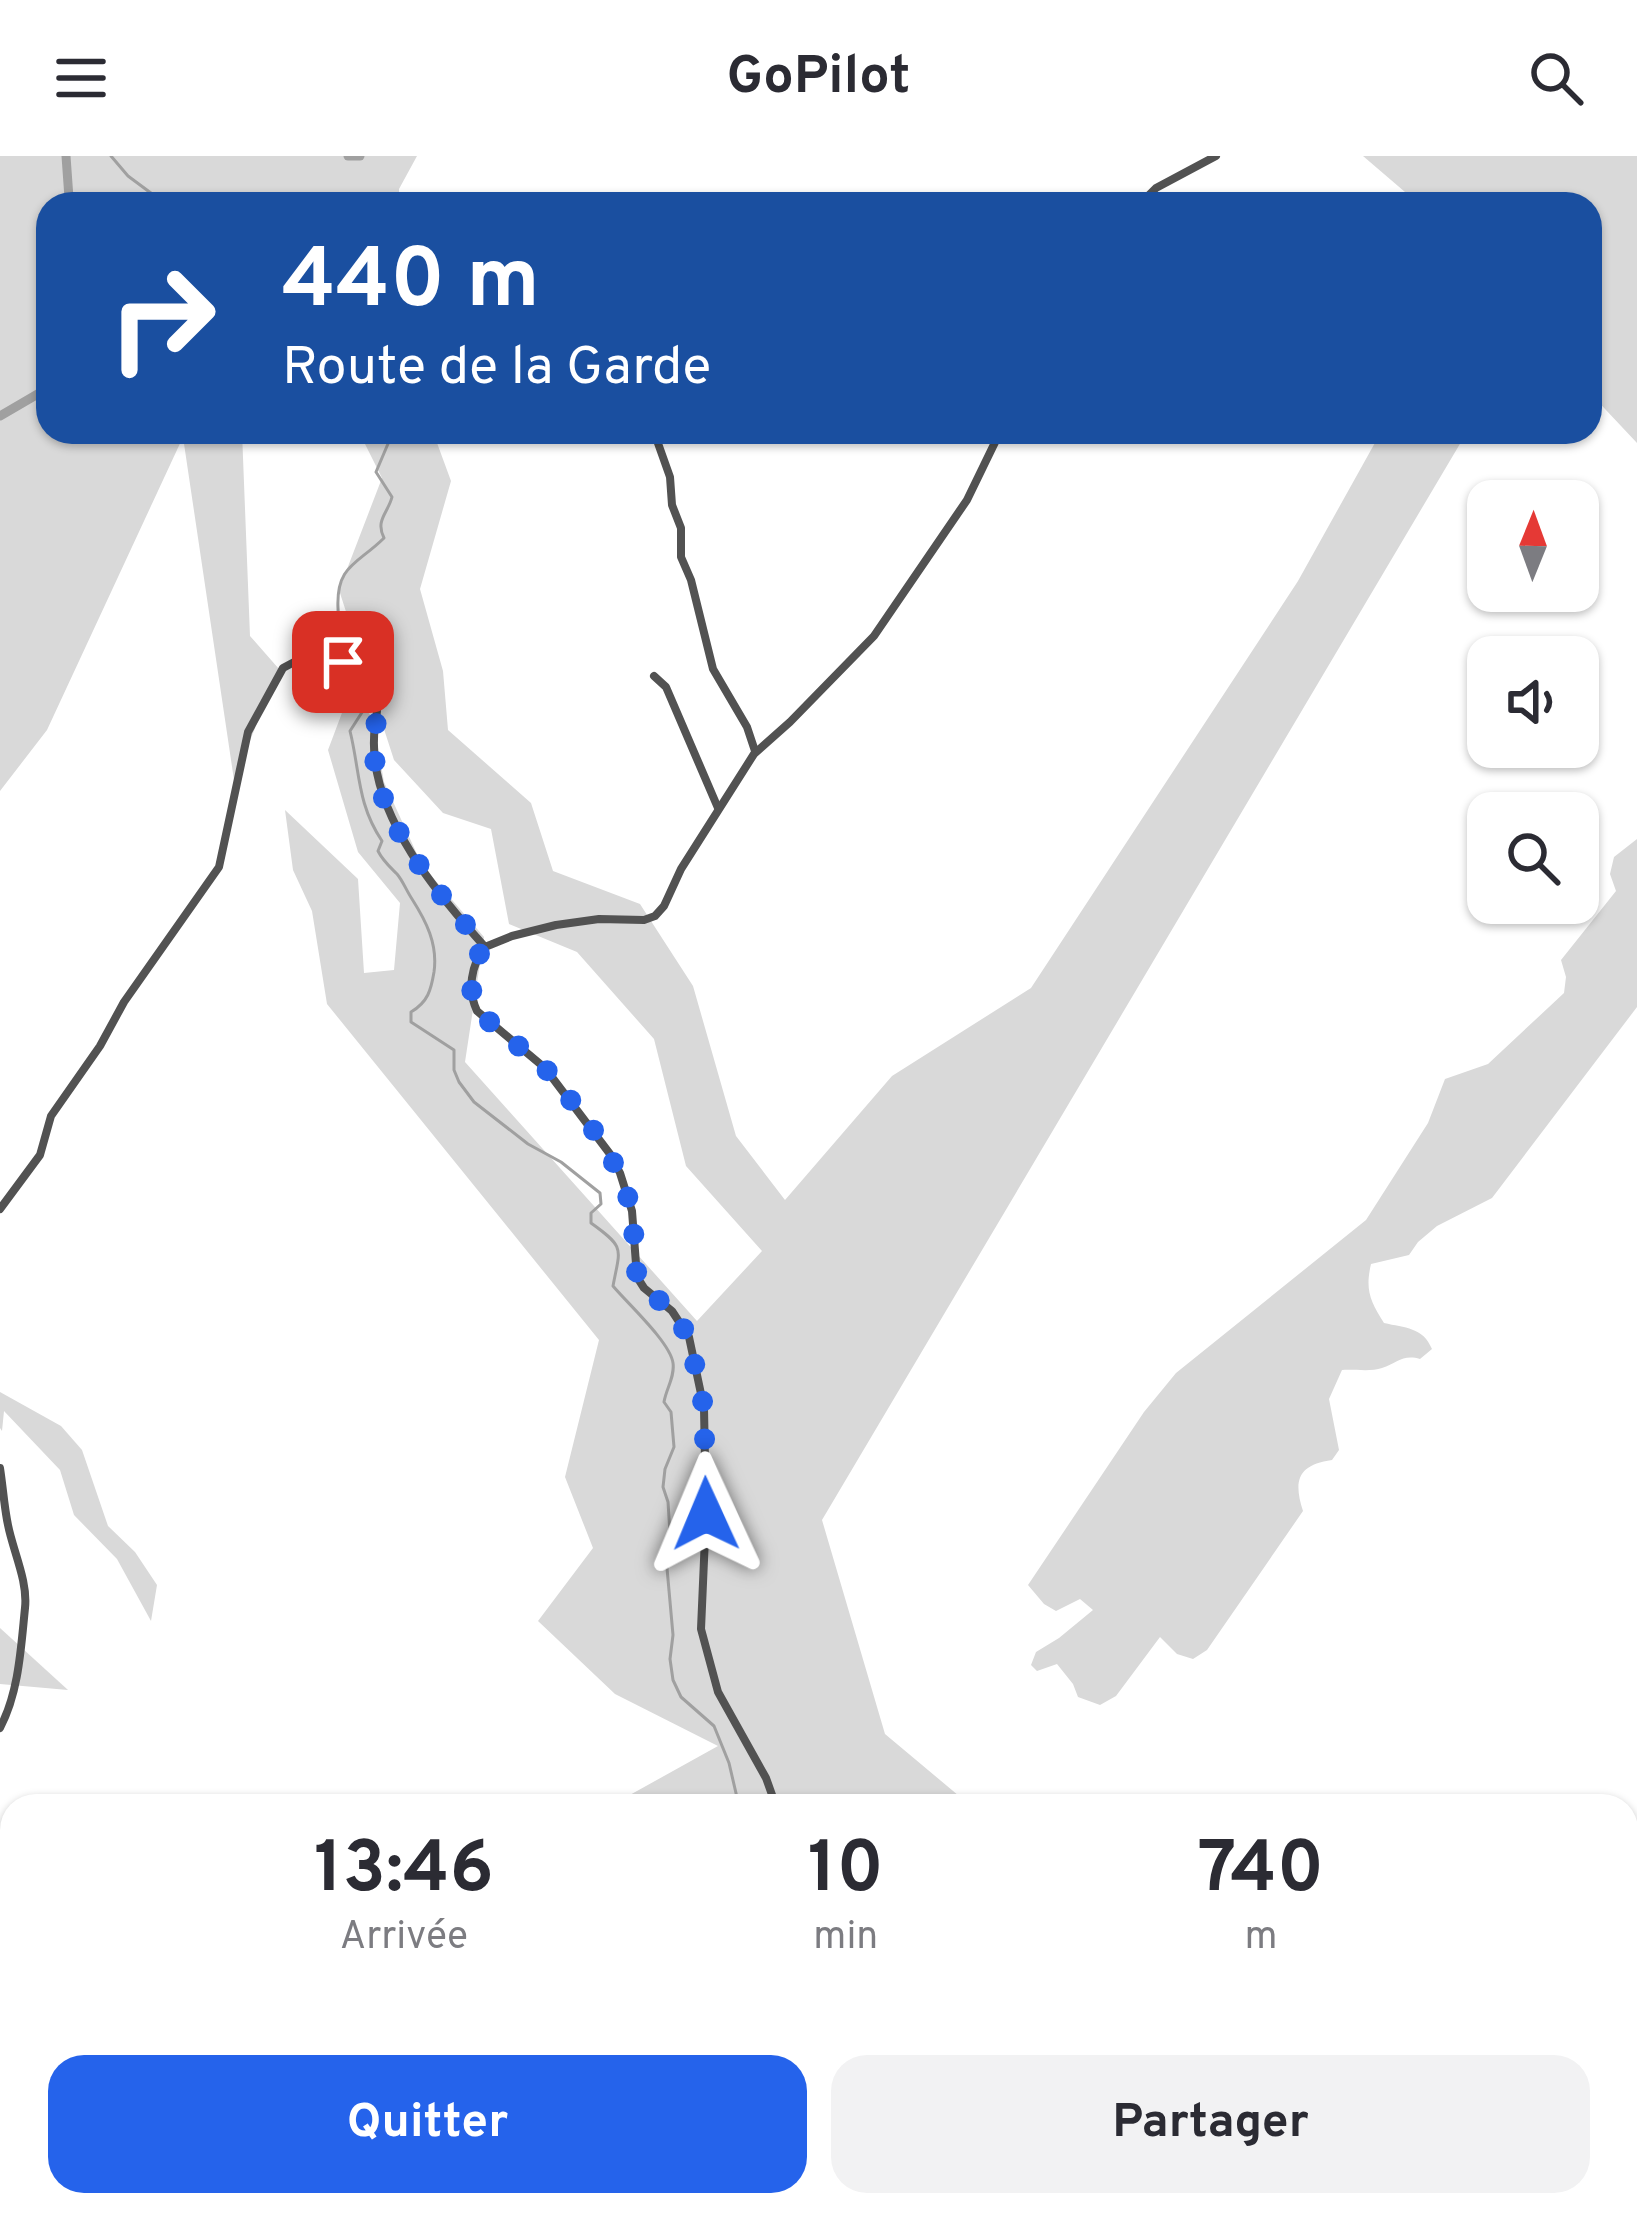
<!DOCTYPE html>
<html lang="fr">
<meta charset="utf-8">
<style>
:root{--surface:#fff;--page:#f2f2f3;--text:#2b2b33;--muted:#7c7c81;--accent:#2563eb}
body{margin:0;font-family:Overpass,sans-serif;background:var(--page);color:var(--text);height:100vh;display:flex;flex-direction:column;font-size:45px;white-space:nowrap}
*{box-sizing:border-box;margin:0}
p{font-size:39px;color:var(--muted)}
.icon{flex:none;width:66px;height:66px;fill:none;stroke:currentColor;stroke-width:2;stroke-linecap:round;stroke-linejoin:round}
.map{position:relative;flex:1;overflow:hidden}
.side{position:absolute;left:0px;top:1638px;width:1638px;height:423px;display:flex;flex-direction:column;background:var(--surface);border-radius:36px 36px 0 0;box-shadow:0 3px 9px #0004}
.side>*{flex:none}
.banner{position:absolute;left:36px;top:36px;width:1566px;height:252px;border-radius:36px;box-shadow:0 3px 9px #0004;background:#1a4fa0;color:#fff;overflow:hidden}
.needle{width:78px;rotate:1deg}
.buttons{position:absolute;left:1467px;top:324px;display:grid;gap:24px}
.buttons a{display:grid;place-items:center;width:132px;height:132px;border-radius:24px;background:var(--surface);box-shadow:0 3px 9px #0004;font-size:60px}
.pin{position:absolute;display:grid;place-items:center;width:102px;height:102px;color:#fff;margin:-51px;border-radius:24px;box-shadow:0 6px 18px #0006}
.me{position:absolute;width:132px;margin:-66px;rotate:359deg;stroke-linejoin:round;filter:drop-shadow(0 0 9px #0008)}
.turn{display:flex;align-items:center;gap:42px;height:252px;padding:0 48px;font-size:54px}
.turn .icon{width:156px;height:156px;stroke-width:2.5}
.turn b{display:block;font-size:84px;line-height:102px}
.eta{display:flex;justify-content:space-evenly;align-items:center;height:204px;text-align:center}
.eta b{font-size:72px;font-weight:700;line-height:84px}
.button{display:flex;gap:24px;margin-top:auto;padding:24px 48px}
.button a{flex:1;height:138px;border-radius:36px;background:var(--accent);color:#fff;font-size:48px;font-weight:700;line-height:138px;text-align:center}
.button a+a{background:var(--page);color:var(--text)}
header{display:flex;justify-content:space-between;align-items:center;height:156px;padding:0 48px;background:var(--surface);font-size:54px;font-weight:700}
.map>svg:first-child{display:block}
.green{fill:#d9d9d9}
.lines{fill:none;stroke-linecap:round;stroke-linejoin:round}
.stream{stroke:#a0a0a0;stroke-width:3}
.canal{stroke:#a0a0a0;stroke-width:9}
.street{stroke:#525252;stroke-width:8}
.route{stroke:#2563eb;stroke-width:21;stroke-dasharray:0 37.8}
</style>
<header><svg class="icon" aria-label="menu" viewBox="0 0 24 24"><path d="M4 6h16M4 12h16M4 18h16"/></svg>GoPilot<svg class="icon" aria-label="search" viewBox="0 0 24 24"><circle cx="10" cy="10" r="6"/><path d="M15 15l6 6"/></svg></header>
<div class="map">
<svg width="1637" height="2060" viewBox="0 0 1637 2060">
<rect width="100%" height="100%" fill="#fff"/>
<g class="green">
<polygon points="0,0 417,0 399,33 399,48 48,48 48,276 242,276 250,480 279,513 234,624 183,281 47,574 0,635"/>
<polygon points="1363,0 1637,0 1637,287 1590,237 1590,48 1419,48"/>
<polygon points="359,276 433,276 451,325 420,433 443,515 448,574 531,647 553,715 640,748 693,830 736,980 785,1044 892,920 1031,832 1298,425 1381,276 1467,276 822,1364 885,1578 971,1650 610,1650 718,1590 615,1538 538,1465 593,1392 565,1321 599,1184 327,848 312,755 293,714 285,654 358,723 364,817 394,814 400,747 358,696 328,594 351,533 373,563 384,626 422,709 484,781 465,906 697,1165 762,1095 686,1010 654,883 577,796 509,768 491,673 443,657 394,604 339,434 382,322"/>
<path d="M 1637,683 L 1637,851 L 1492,1042 L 1437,1070 L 1418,1086 L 1409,1099 L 1371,1108 C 1365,1134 1370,1145 1384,1167 C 1405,1172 1423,1171 1432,1193 L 1420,1203 C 1403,1198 1397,1207 1382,1212 C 1371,1216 1354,1213 1342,1214 L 1329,1243 L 1339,1294 L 1332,1304 C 1298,1309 1293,1324 1303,1355 L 1207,1494 L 1193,1503 L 1177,1498 L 1160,1481 L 1116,1540 L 1100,1549 L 1078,1541 L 1073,1528 L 1057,1508 L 1037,1515 L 1031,1509 L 1036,1496 L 1059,1482 L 1093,1454 L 1080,1443 L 1056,1455 L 1044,1448 L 1028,1429 L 1144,1256 L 1176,1217 L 1366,1064 L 1428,967 L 1445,923 L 1488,908 L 1564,837 L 1566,821 L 1561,804 L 1616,735 L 1610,718 L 1614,701 Z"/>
<polygon points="0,1236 61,1270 82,1294 108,1370 135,1396 157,1429 151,1465 117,1403 74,1359 60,1314 4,1255 2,1275 0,1272"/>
<polygon points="0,1472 68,1534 0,1528"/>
</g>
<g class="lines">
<g class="stream">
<polyline points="111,0 128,20 163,46 170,48"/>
<path d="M 393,276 L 376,316 L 392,341 C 388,357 375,364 384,382 C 358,408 336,409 338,452 C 338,464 340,470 346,480 L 362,483 L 378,514 L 368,547 L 350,575 C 360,615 357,648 382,685 L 378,695 C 383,705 389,710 397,718 C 403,725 406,734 412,743 C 426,765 438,788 434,816 C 431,834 428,846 411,856 L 411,866 L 454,894 L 454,914 L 459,926 L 474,946 L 528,988 L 561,1006 L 600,1037 L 601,1048 L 591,1057 L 591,1067 C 626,1092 620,1092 613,1130 C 627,1147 670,1186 673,1207 C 675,1221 666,1233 664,1246 L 671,1256 L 674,1291 L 665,1313 L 663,1331 L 668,1346 L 670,1377 L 666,1401 L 673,1479 L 670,1503 L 673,1524 L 681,1541 L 714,1570 L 729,1607 L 739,1650"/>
<polyline points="958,2049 962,2060"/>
</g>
<g class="canal">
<polyline points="66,0 69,42 74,48"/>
<polyline points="348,0 360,0"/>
<polyline points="0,260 48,232"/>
</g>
<g class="street">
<polyline points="1140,48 1156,32 1216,0"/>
<polyline points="654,276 670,321 672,349 681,372 681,401 691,424 713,513 747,571 755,595"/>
<polyline points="654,520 666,531 718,652"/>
<path d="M 485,791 C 471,809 467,834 477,855 L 545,912 L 610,998 L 620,1017 L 632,1055 L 637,1121 L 644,1132 L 672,1155 L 689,1181 L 704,1252 L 706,1358 L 701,1473 L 718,1536 L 766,1622 L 776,1650"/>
<polyline points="485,791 512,780 556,769 599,763 644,764 655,760 664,750 681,713 754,598 790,566 874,480 967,344 1000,276"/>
<path d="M 0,1053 L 40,999 L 51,960 L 100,890 L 124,846 L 219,711 L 248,576 L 283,512 L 298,504 L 320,500 L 343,506 L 376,543 C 379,553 376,559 375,570 C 373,585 374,602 377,617 C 390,681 442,743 485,791"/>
<path d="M 0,1312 C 3,1331 4,1350 8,1369 C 13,1395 28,1425 25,1452 C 21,1491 19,1536 0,1572"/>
<polyline points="1626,1709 1637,1699"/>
<polyline points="1626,1914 1637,1921"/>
<polyline points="986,2049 990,2060"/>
<polyline points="333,2060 340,2049"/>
<polyline points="429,2060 436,2049"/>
<polyline points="704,2060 706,2049"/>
<polyline points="723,2060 732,2049"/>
<polyline points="770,2060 772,2049"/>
<polyline points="1310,2060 1315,2049"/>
</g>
</g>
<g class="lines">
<path class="route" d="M 343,506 L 379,546 C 376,568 372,590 376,613 C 385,675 444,744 484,790 C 472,809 470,826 473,848 L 485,862 L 545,912 L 589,967 L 620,1017 L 632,1054 L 637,1121 L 644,1132 L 672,1155 L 689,1181 L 704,1252 L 706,1358"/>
</g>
</svg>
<div class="buttons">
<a><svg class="needle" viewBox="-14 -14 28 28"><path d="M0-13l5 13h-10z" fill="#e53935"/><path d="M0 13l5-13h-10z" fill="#7c7c81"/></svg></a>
<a><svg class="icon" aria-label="sound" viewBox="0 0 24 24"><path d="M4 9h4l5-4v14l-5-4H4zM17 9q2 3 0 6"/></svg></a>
<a><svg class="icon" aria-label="search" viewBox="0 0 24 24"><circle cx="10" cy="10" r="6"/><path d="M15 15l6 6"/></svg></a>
</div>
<div class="pin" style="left:343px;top:506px;background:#d93025"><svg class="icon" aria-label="arrive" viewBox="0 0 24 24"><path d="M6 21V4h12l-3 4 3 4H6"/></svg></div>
<svg class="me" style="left:706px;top:1358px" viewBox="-20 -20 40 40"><path d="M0-17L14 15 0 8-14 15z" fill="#2563eb" stroke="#fff" stroke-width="4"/></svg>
<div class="banner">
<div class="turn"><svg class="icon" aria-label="right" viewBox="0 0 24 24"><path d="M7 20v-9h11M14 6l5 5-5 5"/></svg><div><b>440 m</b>Route de la Garde</div></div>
</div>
<section class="side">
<div class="eta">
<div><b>13:46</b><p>Arrivée</p></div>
<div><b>10</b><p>min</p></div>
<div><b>740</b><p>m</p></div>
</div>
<div class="button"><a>Quitter</a><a>Partager</a></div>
</section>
</div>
